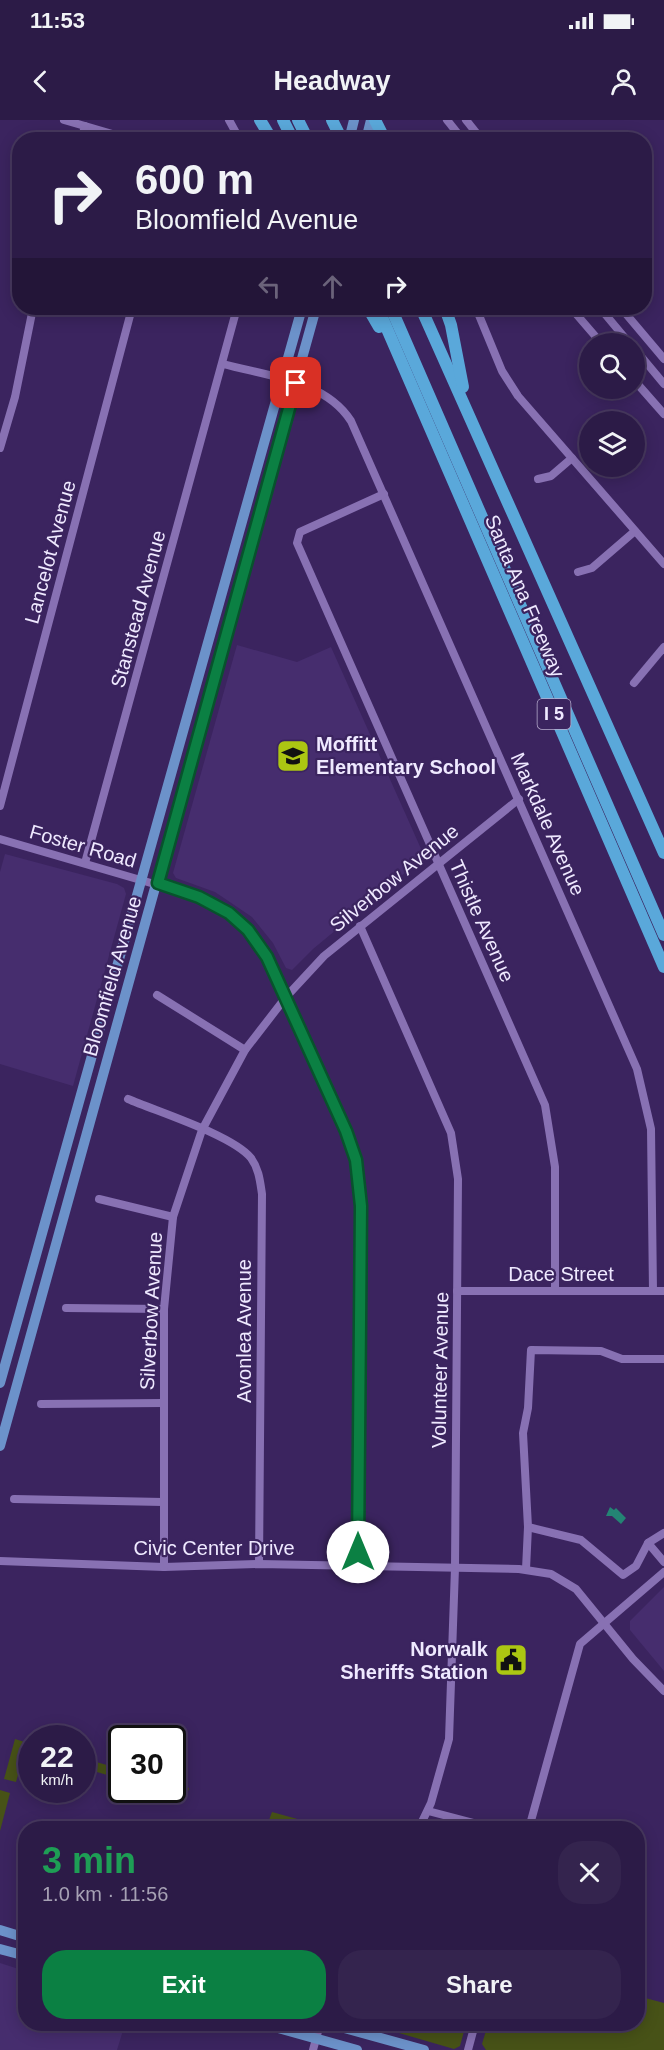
<!DOCTYPE html>
<meta charset="utf-8">
<style>
:root{--surface:#2c1b47;--page:#34244e;--text:#f1f3f6;--muted:#a6a1b4;--line:#483960;--accent:#0b8043}
body{margin:0;font-family:Helvetica,sans-serif;background:var(--page);color:var(--text);height:100vh;display:flex;flex-direction:column;font-size:22px;white-space:nowrap}
*{box-sizing:border-box;margin:0}
p{font-size:20px;color:var(--muted)}
.icon{flex:none;width:33px;height:33px;fill:none;stroke:currentColor;stroke-width:2;stroke-linecap:round;stroke-linejoin:round}
.map{position:relative;flex:1;overflow:hidden}
.drawer{position:absolute;left:18px;top:1701px;width:627px;height:210px;display:flex;flex-direction:column;background:var(--surface);border-radius:24px;box-shadow:0 3px 15px #0003,0 0 0 2px var(--line)}
.drawer>*{flex:none}
.banner{position:absolute;left:12px;top:12px;width:640px;height:183px;border-radius:24px;box-shadow:0 3px 15px #0003,0 0 0 2px var(--line);background:#2c1b47;color:var(--text);overflow:hidden}
.buttons{position:absolute;left:579px;top:213px;display:grid;gap:12px}
.buttons a{display:grid;place-items:center;width:66px;height:66px;border-radius:50%;background:var(--surface);box-shadow:0 3px 15px #0003,0 0 0 2px var(--line);font-size:30px}
.speed{position:absolute;left:18px;top:1605px;display:flex;gap:12px;font-size:30px;font-weight:700;text-align:center}
.speed>*{display:grid;place-content:center;width:78px;height:78px;border-radius:50%;background:var(--surface);box-shadow:0 3px 15px #0003,0 0 0 2px var(--line);line-height:1}
.speed small{font-size:15px;font-weight:400}
.speed .limit{border:3px solid #111;border-radius:9px;background:#fff;color:#111}
.pin{position:absolute;display:grid;place-items:center;width:51px;height:51px;color:#fff;margin:-26px;border-radius:12px;box-shadow:0 3px 9px #0006}
.me{position:absolute;width:66px;margin:-33px;rotate:0deg;stroke-linejoin:round;filter:drop-shadow(0 0 4px #0008)}
.turn{display:flex;align-items:center;gap:21px;height:126px;padding:0 24px;font-size:27px}
.turn .icon{width:78px;height:78px;stroke-width:2.5}
.turn b{display:block;font-size:42px;line-height:51px}
.lanes{display:flex;align-items:center;height:57px;padding:0 24px;background:#0003;justify-content:center;gap:30px;direction:ltr}
.lanes .off{opacity:.35}
.round{display:grid;place-items:center;flex:none;width:63px;height:63px;border-radius:24px;background:var(--page)}
.summary{display:flex;align-items:center;justify-content:space-between;height:102px;padding:0 24px}
h1{font-size:36px;font-weight:700;line-height:45px;color:#1e9e55}
.primary-button{display:flex;gap:12px;margin-top:auto;padding:12px 24px}
.primary-button a{flex:1;height:69px;border-radius:24px;background:var(--accent);color:#fff;font-size:24px;font-weight:700;line-height:69px;text-align:center}
.primary-button a+a{background:var(--page);color:var(--text)}
.status{display:flex;justify-content:space-between;align-items:center;height:42px;padding:0 30px;background:var(--surface);direction:ltr}
.status svg{height:16px;fill:currentColor}
header{display:flex;justify-content:space-between;align-items:center;height:78px;padding:0 24px;background:var(--surface);font-size:27px;font-weight:700}
.map>svg:first-child{display:block}
.built{fill:#462d6e}
.green{fill:#475217}
.water{fill:#248474}
.lines{fill:none;stroke-linecap:round;stroke-linejoin:round}
.minor{stroke:#8871b3;stroke-width:8}
.major{stroke:#6c92ca;stroke-width:10}
.highway{stroke:#5aa8da;stroke-width:12}
.route-casing{stroke:#07532c;stroke-width:15}
.route{stroke:#0b8043;stroke-width:10}
.labels{text-anchor:middle;dominant-baseline:central;stroke-width:4.5;stroke-linejoin:round;paint-order:stroke}
.shield{fill:#3b245f;stroke:#b9aecf;stroke-width:1.5}
.shield-label{font-size:18px;font-weight:bold;fill:#efe9ff}
.street-label{font-size:20px;fill:#efe9ff;stroke:#3b245f}
.poi-label{font-size:20px;font-weight:bold;fill:#efe9ff;stroke:#3b245f;text-anchor:start}
</style>
<div class="status"><b>11:53</b><svg viewBox="0 0 49 12"><path d="M0 12V9h3v3zM5 12V6h3v6zM10 12V3h3v9zM15 12V0h3v12zM26 1h20v11H26zM47 4h2v5h-2z"/></svg></div>
<header><svg class="icon" aria-label="back" viewBox="0 0 24 24"><path d="M15 5l-7 7 7 7"/></svg>Headway<svg class="icon" aria-label="person" viewBox="0 0 24 24"><circle cx="12" cy="8" r="4"/><path d="M4 21q1-7 8-7t8 7"/></svg></header>
<div class="map">
<svg width="664" height="1930" viewBox="0 0 664 1930">
<rect width="100%" height="100%" fill="#3b245f"/>
<g class="built">
<polygon points="237,525 297,542 331,527 422,731 418,742 313,829 292,850 286,848 273,823 252,797 215,772 176,758 173,753"/>
<polygon points="5,734 117,764 124,768 126,774 73,966 0,944 0,752"/>
<polygon points="664,1467 664,1551 630,1510 630,1501"/>
<polygon points="0,1843 25,1851 26,1904 125,1904 117,1930 0,1930"/>
</g>
<g class="green">
<polygon points="15,1619 31,1624 31,1659 18,1655 16,1662 4,1659"/>
<polygon points="82,1638 121,1649 121,1659 83,1648"/>
<polygon points="173,1663 189,1668 186,1678 158,1670 172,1670"/>
<polygon points="0,1670 10,1673 0,1711"/>
<polygon points="272,1692 330,1708 298,1708 269,1700"/>
<polygon points="638,1876 664,1883 664,1930 486,1930 482,1924 488,1904 638,1904"/>
<polygon points="368,1904 429,1904 445,1908 446,1904 466,1904 460,1926 454,1929"/>
</g>
<polygon class="water" points="610,1387 614,1390 616,1388 626,1398 621,1404 612,1396 606,1396"/>
<g class="lines">
<g class="minor">
<polyline points="64,0 133,20"/>
<polyline points="229,0 240,20"/>
<polyline points="447,0 463,20"/>
<polyline points="466,0 482,20"/>
<polyline points="81,20 85,6"/>
<polyline points="476,188 502,251 518,276 664,444"/>
<polyline points="571,188 602,224"/>
<polyline points="600,188 630,224"/>
<polyline points="621,188 664,239"/>
<polyline points="634,228 664,264"/>
<path d="M 223,244 C 267,256 325,260 351,301 L 637,949 L 651,1009 L 653,1171"/>
<polyline points="634,260 664,294"/>
<polyline points="0,328 15,277 33,188"/>
<polyline points="538,359 551,356 572,338"/>
<polyline points="384,374 300,412 297,423 545,985 555,1047 555,1171"/>
<polyline points="578,452 592,448 635,411"/>
<polyline points="634,563 664,527"/>
<polyline points="0,686 132,188"/>
<polyline points="0,719 199,777 229,793 248,810 267,837 346,1011 356,1040 361,1086 358,1445"/>
<polyline points="85,743 237,188"/>
<polyline points="360,806 451,1013 458,1059 455,1448 449,1619 431,1683 419,1708"/>
<polyline points="157,875 245,930"/>
<path d="M 128,979 C 158,992 232,1015 251,1038 C 259,1049 260,1061 262,1074 L 259,1444"/>
<polyline points="99,1079 173,1097"/>
<polyline points="457,1171 664,1171"/>
<polyline points="66,1188 164,1189"/>
<polyline points="664,1239 622,1239 601,1231 531,1230 528,1288 523,1313 528,1407 581,1420 623,1455 636,1446 648,1423 664,1413"/>
<polyline points="41,1284 163,1283"/>
<polyline points="14,1379 163,1382"/>
<polyline points="648,1423 664,1442"/>
<polyline points="0,1441 164,1447 259,1444 519,1449 551,1454 576,1469 633,1539 664,1571"/>
<polyline points="164,1447 164,1189 173,1097 202,1010 245,930 286,877 324,836 519,679"/>
<polyline points="526,1449 528,1407"/>
<polyline points="428,1691 493,1708"/>
<polyline points="529,1708 580,1524 664,1452"/>
<polyline points="313,1930 320,1904"/>
<polyline points="468,1930 475,1904"/>
</g>
<g class="major">
<polyline points="349,20 354,0"/>
<polyline points="366,20 371,0"/>
<polyline points="0,1263 302,188"/>
<polyline points="0,1326 316,188"/>
<polyline points="0,1810 26,1818"/>
<polyline points="0,1829 26,1836"/>
<polyline points="264,1904 357,1930"/>
<polyline points="330,1904 424,1930"/>
</g>
<g class="highway">
<polyline points="260,0 272,20"/>
<polyline points="283,0 293,20"/>
<polyline points="298,0 308,20"/>
<polyline points="332,0 342,20"/>
<polyline points="375,0 385,20"/>
<polyline points="368,188 379,207"/>
<polyline points="378,188 664,847"/>
<polyline points="391,188 664,815"/>
<polyline points="421,188 664,733"/>
<polyline points="445,188 451,205 463,267"/>
</g>
</g>
<g class="lines">
<g class="route-casing">
<polyline id="route" points="296,263 158,763 199,777 229,793 248,810 267,837 346,1011 356,1040 361,1086 358,1432"/>
</g>
<use href="#route" class="route"/>
</g>
<defs>
<g id="school-square" transform="scale(1.725)"><rect x="-9" y="-9" width="18" height="18" rx="4" fill="#acc612" stroke="#3b245f"/><path d="M0-5L7-2L0 1L-7-2ZM-4 1L0 2.5L4 1V4Q0 6-4 4Z" fill="#111"/></g>
<g id="civic-square" transform="scale(1.725)"><rect x="-9" y="-9" width="18" height="18" rx="4" fill="#acc612" stroke="#3b245f"/><path d="M-.6-6.5H3V-4.5H.6V-3L4-1V1h2V6H-6V1h2V-1L-.6-3ZM-1.2 2.5V6h2.4V2.5Z" fill="#111"/></g>
</defs>
<g fill-rule="evenodd">
<use href="#school-square" x="293" y="636"/>
<use href="#civic-square" x="511" y="1540"/>
</g>
<g class="labels">
<rect class="shield" x="537.5" y="579" width="33" height="30" rx="4.5"/>
<g class="shield-label">
<text x="554" y="594">I 5</text>
</g>
<g class="street-label">
<text transform="translate(50 432) rotate(-75)">Lancelot Avenue</text>
<text transform="translate(525 476) rotate(67)">Santa Ana Freeway</text>
<text transform="translate(138 489) rotate(-75)">Stanstead Avenue</text>
<text transform="translate(548 704) rotate(66)">Markdale Avenue</text>
<text transform="translate(83 726) rotate(16)">Foster Road</text>
<text transform="translate(394 758) rotate(-39)">Silverbow Avenue</text>
<text transform="translate(482 801) rotate(66)">Thistle Avenue</text>
<text transform="translate(112 856) rotate(-74)">Bloomfield Avenue</text>
<text x="561" y="1154">Dace Street</text>
<text transform="translate(151 1191) rotate(-87)">Silverbow Avenue</text>
<text transform="translate(244 1211) rotate(-90)">Avonlea Avenue</text>
<text transform="translate(440 1250) rotate(-89)">Volunteer Avenue</text>
<text x="214" y="1428">Civic Center Drive</text>
</g>
<g class="poi-label">
<text x="316" y="624">Moffitt<tspan x="316" dy="23">Elementary School</tspan></text>
<text x="488" y="1529" text-anchor="end">Norwalk<tspan x="488" dy="23">Sheriffs Station</tspan></text>
</g>
</g>
</svg>
<div class="buttons">
<a><svg class="icon" aria-label="search" viewBox="0 0 24 24"><circle cx="10" cy="10" r="6"/><path d="M15 15l6 6"/></svg></a>
<a><svg class="icon" aria-label="layers" viewBox="0 0 24 24"><path d="M12 4l9 5-9 5-9-5zM3 14l9 5 9-5"/></svg></a>
</div>
<div class="speed"><div>22<small>km/h</small></div><div class="limit">30</div></div>
<div class="pin" style="left:296px;top:263px;background:#d93025"><svg class="icon" aria-label="arrive" viewBox="0 0 24 24"><path d="M6 21V4h12l-3 4 3 4H6"/></svg></div>
<svg class="me" style="left:358px;top:1432px" viewBox="-20 -20 40 40"><circle r="19" fill="#fff"/><path d="M0-13L10 11 0 6-10 11z" fill="#0b8043"/></svg>
<div class="banner">
<div class="turn"><svg class="icon" aria-label="right" viewBox="0 0 24 24"><path d="M7 20v-9h11M14 6l5 5-5 5"/></svg><div><b>600 m</b>Bloomfield Avenue</div></div>
<div class="lanes"><svg class="icon off" aria-label="left" viewBox="0 0 24 24"><path d="M17 20v-9H6M10 6l-5 5 5 5"/></svg><svg class="icon off" aria-label="ahead" viewBox="0 0 24 24"><path d="M12 20V5M6 11l6-6 6 6"/></svg><svg class="icon" aria-label="right" viewBox="0 0 24 24"><path d="M7 20v-9h11M14 6l5 5-5 5"/></svg></div>
</div>
<section class="drawer">
<div class="summary"><div><h1>3 min</h1><p>1.0 km · 11:56</p></div><a class="round"><svg class="icon" aria-label="close" viewBox="0 0 24 24"><path d="M6 6l12 12M18 6L6 18"/></svg></a></div>
<div class="primary-button"><a>Exit</a><a>Share</a></div>
</section>
</div>
